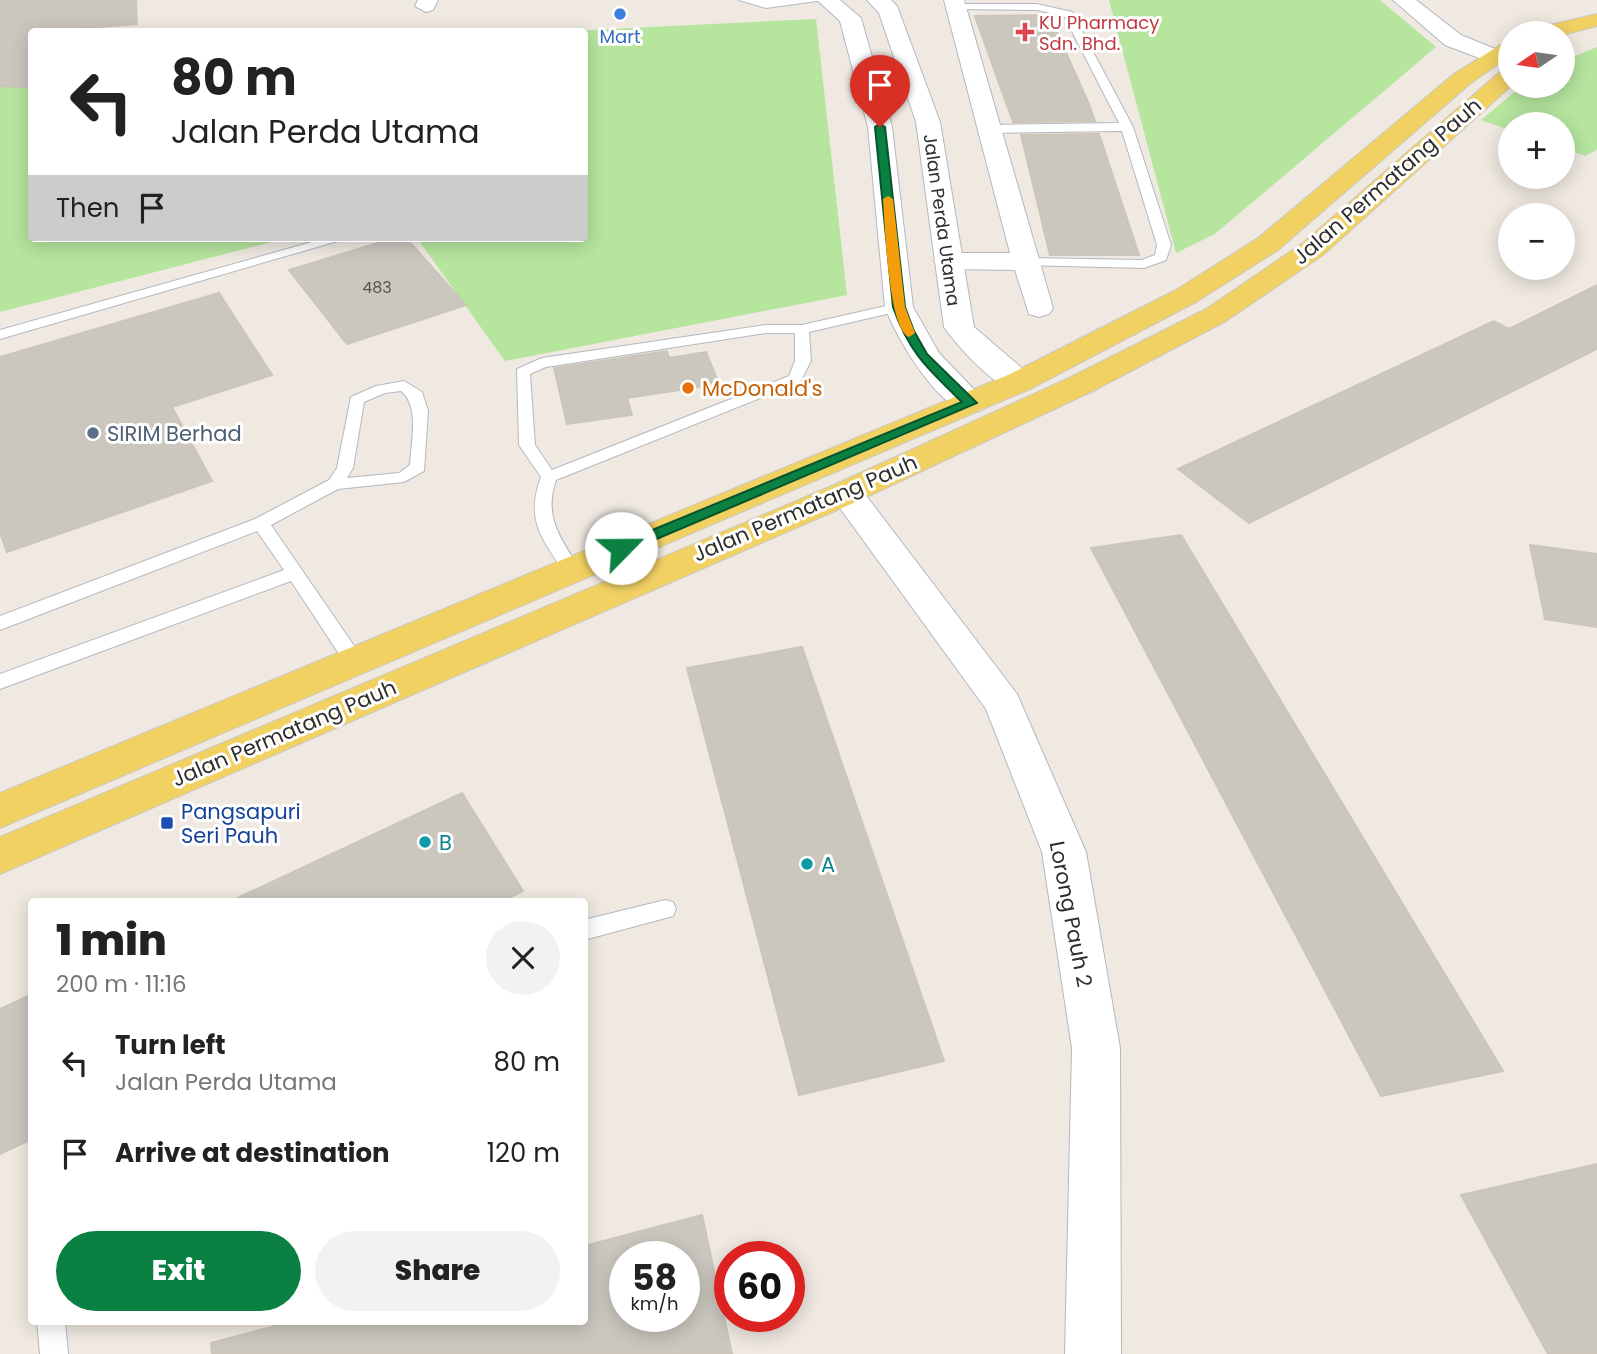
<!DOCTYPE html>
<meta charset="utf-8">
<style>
:root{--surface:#fff;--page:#f2f2f2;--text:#222;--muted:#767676;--accent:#0b8043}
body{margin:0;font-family:Poppins,sans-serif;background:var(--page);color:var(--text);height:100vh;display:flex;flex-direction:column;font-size:26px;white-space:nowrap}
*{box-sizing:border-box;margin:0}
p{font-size:23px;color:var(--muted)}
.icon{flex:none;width:38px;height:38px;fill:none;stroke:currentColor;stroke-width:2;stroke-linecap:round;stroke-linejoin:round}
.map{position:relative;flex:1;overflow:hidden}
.sheet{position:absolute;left:28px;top:898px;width:560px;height:427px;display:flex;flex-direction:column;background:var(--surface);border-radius:7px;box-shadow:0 4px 18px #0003}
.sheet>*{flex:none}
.hud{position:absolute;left:28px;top:28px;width:560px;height:214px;border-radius:7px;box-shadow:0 4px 18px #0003;background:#fff;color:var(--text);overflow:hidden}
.needle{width:46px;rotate:257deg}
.buttons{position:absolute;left:1498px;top:21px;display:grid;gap:14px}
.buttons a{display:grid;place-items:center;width:77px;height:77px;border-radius:50%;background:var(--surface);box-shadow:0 4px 18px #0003;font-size:35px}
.speed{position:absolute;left:609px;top:1241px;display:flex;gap:14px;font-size:35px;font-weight:700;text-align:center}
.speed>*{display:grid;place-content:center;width:91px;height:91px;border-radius:50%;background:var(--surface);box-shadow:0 4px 18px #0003;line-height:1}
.speed small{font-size:18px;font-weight:400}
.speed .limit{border:10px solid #d22;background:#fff;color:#111}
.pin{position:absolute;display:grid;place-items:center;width:60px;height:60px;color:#fff;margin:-72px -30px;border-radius:50% 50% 50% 0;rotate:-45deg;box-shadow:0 0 7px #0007}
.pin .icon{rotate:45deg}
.me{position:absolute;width:77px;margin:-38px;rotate:67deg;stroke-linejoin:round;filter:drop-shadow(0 0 5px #0008)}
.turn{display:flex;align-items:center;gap:24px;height:147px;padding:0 28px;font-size:32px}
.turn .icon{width:91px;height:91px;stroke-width:2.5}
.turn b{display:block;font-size:49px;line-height:60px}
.then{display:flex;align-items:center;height:66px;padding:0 28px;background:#0003;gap:14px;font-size:26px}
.round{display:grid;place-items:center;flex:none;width:74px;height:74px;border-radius:37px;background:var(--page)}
.head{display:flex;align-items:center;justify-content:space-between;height:119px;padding:0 28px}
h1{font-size:42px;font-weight:800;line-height:52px}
.action{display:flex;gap:14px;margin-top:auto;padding:14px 28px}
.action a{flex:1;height:80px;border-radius:42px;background:var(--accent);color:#fff;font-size:28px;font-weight:800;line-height:80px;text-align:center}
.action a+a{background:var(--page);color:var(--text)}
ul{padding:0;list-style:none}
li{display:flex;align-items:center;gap:21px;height:91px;padding:0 28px}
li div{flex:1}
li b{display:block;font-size:26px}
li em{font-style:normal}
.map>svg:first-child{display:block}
.green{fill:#b6e59e}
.building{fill:#cbc7bf;stroke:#cbc5ba;stroke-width:2;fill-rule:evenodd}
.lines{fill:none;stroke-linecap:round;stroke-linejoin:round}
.service-casing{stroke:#b4b7c1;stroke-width:2}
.minor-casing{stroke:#b4b7c1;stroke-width:2}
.tertiary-casing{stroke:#b4b7c1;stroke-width:2}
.primary-casing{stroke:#c9c9c9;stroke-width:2}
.service{fill:#fff;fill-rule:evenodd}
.minor{fill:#fff;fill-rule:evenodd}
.tertiary{fill:#fff;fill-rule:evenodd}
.primary{fill:#f2d163;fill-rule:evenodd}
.route{fill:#0b8043;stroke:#07532c;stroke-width:2}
.slow{fill:#f59e0b}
.shop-dot{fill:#3f7fe0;stroke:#fff;stroke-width:2.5}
.health-dot{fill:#e0444e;stroke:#fff;stroke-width:2.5}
.food-dot{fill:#e8710a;stroke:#fff;stroke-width:2.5}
.service-dot{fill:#5c6f8a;stroke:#fff;stroke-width:2.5}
.transit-dot{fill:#1a4fb4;stroke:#fff;stroke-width:2.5}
.culture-dot{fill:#0f9aa8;stroke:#fff;stroke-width:2.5}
.labels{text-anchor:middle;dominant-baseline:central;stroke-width:6;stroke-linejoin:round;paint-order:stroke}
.far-number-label{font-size:16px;fill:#555452}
.far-health-label{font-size:18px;fill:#be3a42;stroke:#fff;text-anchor:start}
.far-shop-label{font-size:18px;fill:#366cbe;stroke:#fff}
.far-street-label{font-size:18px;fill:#2e2e2e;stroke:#fff}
.street-label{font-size:21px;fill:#2e2e2e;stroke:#fff}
.food-label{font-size:21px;fill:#c56008;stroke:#fff;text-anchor:start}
.service-label{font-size:21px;fill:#4e5e75;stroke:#fff;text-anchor:start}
.transit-label{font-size:21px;fill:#164399;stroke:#fff;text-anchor:start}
.culture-label{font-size:21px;fill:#0d838f;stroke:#fff;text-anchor:start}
</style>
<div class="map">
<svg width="1597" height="1354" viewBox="0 0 1597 1354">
<rect width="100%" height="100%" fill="#efe9e1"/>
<g class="green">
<polygon points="1109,0 1380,0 1436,47 1215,234 1176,253"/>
<polygon points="816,19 847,295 505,361 417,238 584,238 584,32 568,31"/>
<polygon points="1597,47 1597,150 1585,156 1563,148 1563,124 1510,124 1510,130 1481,120 1522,86 1563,86 1563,61"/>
<polygon points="0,86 31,88 32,238 287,238 0,312"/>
</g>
<g class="building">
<polygon points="0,0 136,0 137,24 32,32 32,88 0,86"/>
<polygon points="1049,15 1089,104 1095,121 1013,122 975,16"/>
<polygon points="1099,134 1139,255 1050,255 1021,135"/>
<polygon points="394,238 406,238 466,305 347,344 289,270"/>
<polygon points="1597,285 1597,349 1249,523 1178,469 1494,321 1509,329"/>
<polygon points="219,293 272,375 172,407 212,481 7,552 0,533 0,357"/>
<polygon points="667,351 669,358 706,352 719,384 627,398 632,415 567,424 554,368"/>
<polygon points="1181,535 1503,1071 1381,1096 1091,548"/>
<polygon points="1530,545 1597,554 1597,627 1545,619"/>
<polygon points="802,647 944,1061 799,1095 687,668"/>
<polygon points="462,793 523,891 502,901 231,901"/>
<polygon points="32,994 32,1139 0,1154 0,1009"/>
<polygon points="1597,1164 1597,1354 1548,1354 1461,1195"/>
<path d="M 702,1215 L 732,1354 L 212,1354 L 211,1343 L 294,1321 L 584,1321 L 584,1246 ZM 625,1256 L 684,1256 L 684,1316 L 625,1316 Z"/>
</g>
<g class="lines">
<g class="service-casing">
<g id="service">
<polygon points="739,0 824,0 766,8"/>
<polygon points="958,4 1037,4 1072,12 1133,127 1171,245 1166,260 1144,268 1023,265 1021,262 1028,258 1142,260 1155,255 1157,245 1122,131 991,133 985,129 991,125 1119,123 1064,16 1037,10 954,9 953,7"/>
<polygon points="326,238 348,238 0,339 0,330"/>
<path d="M 899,303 L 904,304 L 904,310 L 809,332 L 811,361 L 800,382 L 556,480 C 543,517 561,539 580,569 L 577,573 L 565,573 C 542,539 525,520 541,477 L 519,445 L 517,369 L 542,358 L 766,325 L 802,325 ZM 766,333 L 795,333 L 795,361 L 789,376 L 552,470 L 535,445 L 530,374 L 546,367 Z"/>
<path d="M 404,381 L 422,392 L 428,411 L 424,471 L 404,482 L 338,489 L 271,525 L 361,656 L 364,661 L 361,666 L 347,666 L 291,581 L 0,689 L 0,674 L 284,570 L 257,531 L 0,630 L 0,616 L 255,519 L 329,480 L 337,468 L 351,397 L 376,386 ZM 401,391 C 420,406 411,443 410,465 L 399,473 L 347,478 L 353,468 L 364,402 L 385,393 Z"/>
<polygon points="665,900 673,902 676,909 673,916 584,940 584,920"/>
<polygon points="37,1321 65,1321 68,1354 40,1354"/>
</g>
</g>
<g class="minor-casing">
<g id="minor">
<polygon points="418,0 438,0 433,10 426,12 415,6"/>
<polygon points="944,0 964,0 1053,308 1049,314 1039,317 1029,314 1015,270 948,269 938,267 934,261 938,255 948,253 1010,253"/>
<polygon points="1393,0 1416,0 1461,35 1500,51 1503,56 1492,63 1445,45"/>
<polygon points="846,482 858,485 1017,694 1086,852 1120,1048 1121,1354 1065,1354 1072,1048 1042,852 986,709 829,493 834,485"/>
</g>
</g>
<g class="tertiary-casing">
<g id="tertiary">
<path d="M 817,0 L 840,0 L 861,18 L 892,127 L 913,307 L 939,353 L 987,403 L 982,410 C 975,412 968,414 960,410 C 930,394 896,337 885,307 L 868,127 L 840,21 Z"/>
<path d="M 867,0 L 891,0 L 897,6 L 940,122 L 974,327 L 1030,375 L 1034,382 L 1030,389 C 1022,390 1016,392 1008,389 C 987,378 958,347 944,327 L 916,122 L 879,13 Z"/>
</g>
</g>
<g class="primary-casing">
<g id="primary">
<polygon points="1597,14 1597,26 1563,35 1534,33 1537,28"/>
<polygon points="1510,39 1510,56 1471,83 1278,250 1196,302 1030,389 0,828 0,793 1008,375 1176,290 1258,238 1455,73"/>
<polygon points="1510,68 1511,86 1323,255 1226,321 1093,391 858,501 0,874 0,837 834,485 1071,377 1206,309 1303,243 1502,70"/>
</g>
</g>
<use href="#service" class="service"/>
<use href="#minor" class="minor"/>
<use href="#tertiary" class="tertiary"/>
<use href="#primary" class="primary"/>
</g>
<path class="route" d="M 880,124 L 885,127 L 905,307 L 914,331 L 927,354 L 977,403 L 626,552 L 616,552 L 616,545 L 962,402 C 928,369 909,353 893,307 L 875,127 Z"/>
<path class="slow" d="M 888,196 L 893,199 L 905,307 L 915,333 L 909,337 C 888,329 885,223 883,199 Z"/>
<circle class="shop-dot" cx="620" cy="14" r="7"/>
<path class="health-dot" d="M1021.5 21.5h7v7h7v7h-7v7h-7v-7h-7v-7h7z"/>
<circle class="food-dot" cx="688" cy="388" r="7"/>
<circle class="service-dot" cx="93" cy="433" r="7"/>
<rect class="transit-dot" x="160" y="816" width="14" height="14" rx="3.5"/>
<g class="culture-dot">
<circle cx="425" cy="842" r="7"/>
<circle cx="807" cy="864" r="7"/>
</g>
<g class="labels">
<g class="far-number-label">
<text x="377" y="287">483</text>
</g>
<g class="far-health-label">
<text x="1039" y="22">KU Pharmacy<tspan x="1039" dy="21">Sdn. Bhd.</tspan></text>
</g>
<g class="far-shop-label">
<text x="620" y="36">Mart</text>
</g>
<g class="far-street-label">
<text transform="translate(942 220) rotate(82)">Jalan Perda Utama</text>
</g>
<g class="street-label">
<text transform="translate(1387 181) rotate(-41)">Jalan Permatang Pauh</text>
<text transform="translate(805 508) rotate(-23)">Jalan Permatang Pauh</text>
<text transform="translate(284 733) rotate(-23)">Jalan Permatang Pauh</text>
<text transform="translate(1071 914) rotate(79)">Lorong Pauh 2</text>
</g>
<g class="food-label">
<text x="702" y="388">McDonald's</text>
</g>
<g class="service-label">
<text x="107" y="433">SIRIM Berhad</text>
</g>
<g class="transit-label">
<text x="181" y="811">Pangsapuri<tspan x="181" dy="24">Seri Pauh</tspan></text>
</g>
<g class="culture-label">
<text x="439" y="842">B</text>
<text x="821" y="864">A</text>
</g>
</g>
</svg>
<div class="buttons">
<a><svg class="needle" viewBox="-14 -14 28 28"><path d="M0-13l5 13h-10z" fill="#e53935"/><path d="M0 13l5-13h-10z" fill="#767676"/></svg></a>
<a>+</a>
<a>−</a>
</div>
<div class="speed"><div>58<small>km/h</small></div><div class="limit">60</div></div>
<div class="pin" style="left:880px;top:127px;background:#d93025"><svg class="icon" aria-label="arrive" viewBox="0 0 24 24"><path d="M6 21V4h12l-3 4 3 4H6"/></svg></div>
<svg class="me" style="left:621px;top:548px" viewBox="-20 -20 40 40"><circle r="19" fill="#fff"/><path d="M0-13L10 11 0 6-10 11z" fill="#0b8043"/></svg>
<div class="hud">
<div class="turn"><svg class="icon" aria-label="left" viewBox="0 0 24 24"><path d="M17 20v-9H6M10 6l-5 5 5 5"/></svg><div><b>80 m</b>Jalan Perda Utama</div></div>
<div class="then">Then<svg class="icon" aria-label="arrive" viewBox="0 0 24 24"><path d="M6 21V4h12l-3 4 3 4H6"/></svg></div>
</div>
<section class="sheet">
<div class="head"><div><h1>1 min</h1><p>200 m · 11:16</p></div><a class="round"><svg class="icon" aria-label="close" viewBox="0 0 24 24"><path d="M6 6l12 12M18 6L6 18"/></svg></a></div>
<ul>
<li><svg class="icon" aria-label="left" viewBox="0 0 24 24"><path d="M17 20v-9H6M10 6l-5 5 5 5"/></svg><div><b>Turn left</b><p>Jalan Perda Utama</p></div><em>80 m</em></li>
<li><svg class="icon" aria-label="arrive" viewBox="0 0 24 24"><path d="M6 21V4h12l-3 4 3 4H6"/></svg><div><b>Arrive at destination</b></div><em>120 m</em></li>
</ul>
<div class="action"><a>Exit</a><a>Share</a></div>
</section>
</div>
